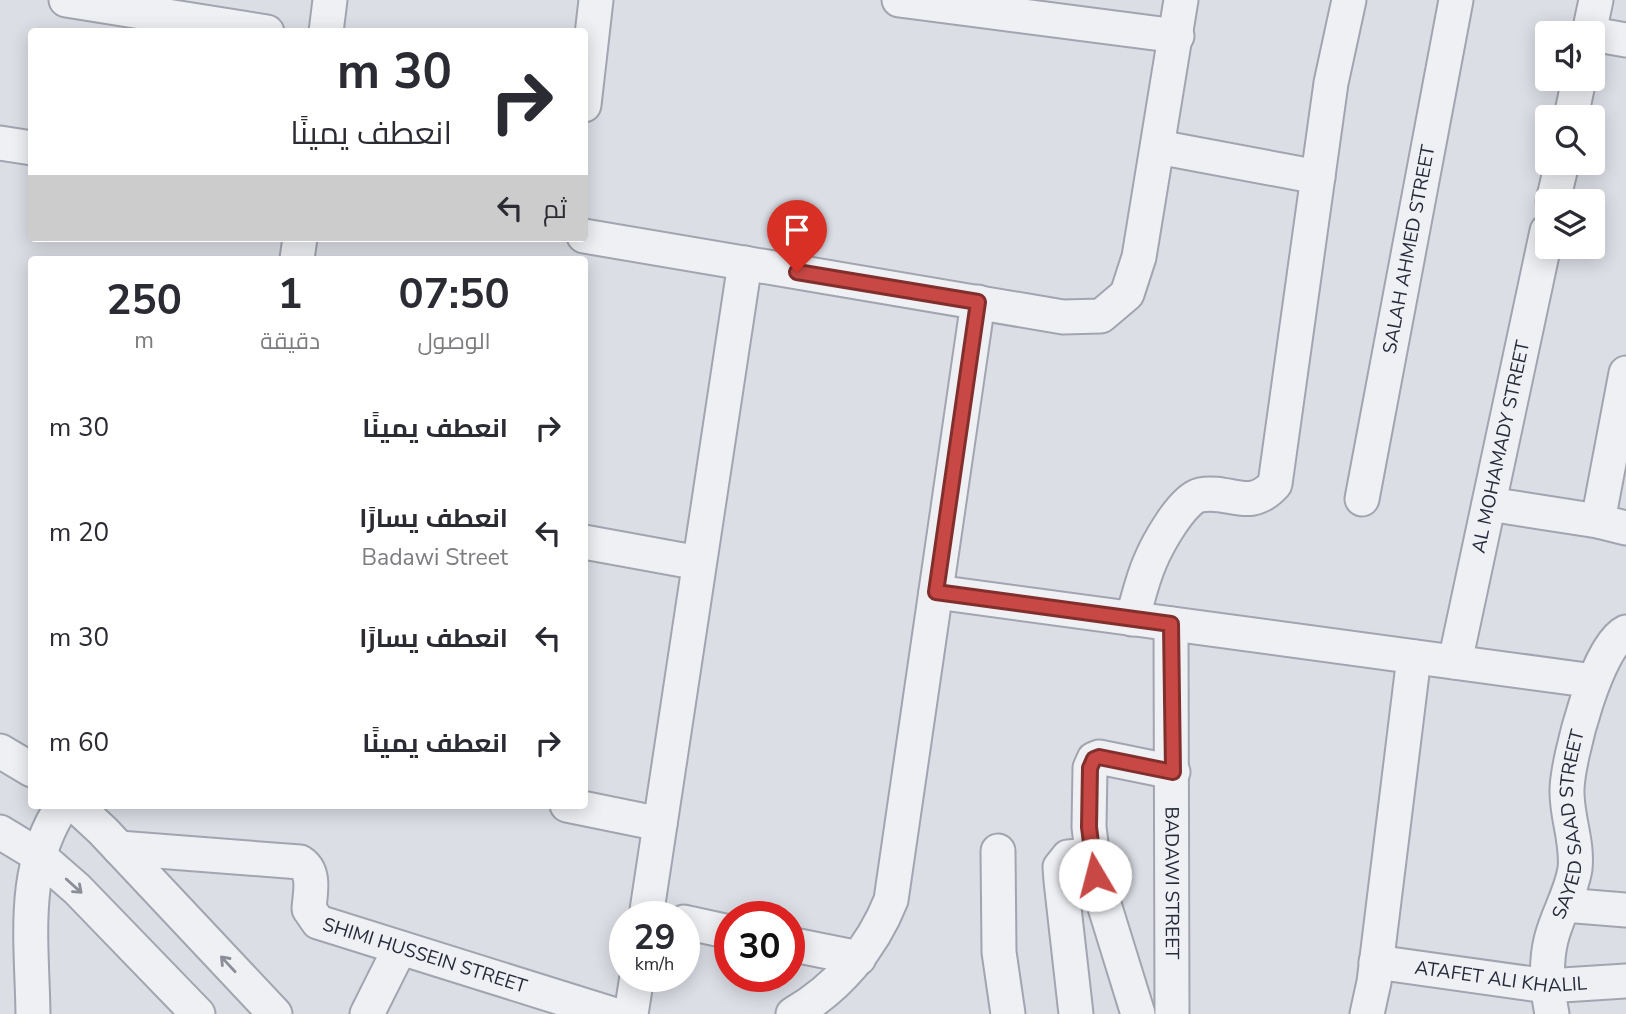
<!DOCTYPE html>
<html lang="ar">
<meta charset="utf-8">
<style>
:root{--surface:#fff;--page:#f2f2f3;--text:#2b2b33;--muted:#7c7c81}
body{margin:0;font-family:"Nunito Sans",Cairo,sans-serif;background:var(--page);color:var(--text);direction:rtl;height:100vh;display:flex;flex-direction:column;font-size:26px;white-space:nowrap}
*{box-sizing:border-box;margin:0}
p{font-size:23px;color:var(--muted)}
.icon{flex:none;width:38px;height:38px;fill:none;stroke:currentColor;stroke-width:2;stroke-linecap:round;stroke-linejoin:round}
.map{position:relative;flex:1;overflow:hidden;direction:ltr}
.side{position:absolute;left:28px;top:256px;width:560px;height:553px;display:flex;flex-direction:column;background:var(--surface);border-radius:7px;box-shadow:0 4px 18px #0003;direction:rtl}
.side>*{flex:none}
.hud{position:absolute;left:28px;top:28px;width:560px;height:214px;border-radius:7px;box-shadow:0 4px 18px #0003;direction:rtl;background:#fff;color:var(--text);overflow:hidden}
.tools{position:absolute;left:1535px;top:21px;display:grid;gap:14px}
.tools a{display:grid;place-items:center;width:70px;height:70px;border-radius:7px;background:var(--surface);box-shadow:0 4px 18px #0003;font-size:35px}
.speed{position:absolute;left:609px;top:901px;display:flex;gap:14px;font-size:35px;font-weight:700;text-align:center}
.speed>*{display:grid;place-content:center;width:91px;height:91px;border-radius:50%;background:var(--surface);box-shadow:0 4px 18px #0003;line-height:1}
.speed small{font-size:18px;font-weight:400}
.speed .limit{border:10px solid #d22;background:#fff;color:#111}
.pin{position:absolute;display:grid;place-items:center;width:60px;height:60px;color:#fff;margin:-72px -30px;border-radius:50% 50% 50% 0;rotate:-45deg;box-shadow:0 0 7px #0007}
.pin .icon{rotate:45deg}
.me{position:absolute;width:77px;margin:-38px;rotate:352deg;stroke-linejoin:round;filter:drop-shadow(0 0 5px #0008)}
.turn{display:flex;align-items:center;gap:24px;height:147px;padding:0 21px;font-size:32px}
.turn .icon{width:91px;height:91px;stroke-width:2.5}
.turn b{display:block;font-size:49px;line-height:60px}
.then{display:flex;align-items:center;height:66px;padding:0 21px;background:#0003;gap:14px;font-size:26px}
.eta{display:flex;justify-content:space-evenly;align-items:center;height:119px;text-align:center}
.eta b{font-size:42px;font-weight:700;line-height:49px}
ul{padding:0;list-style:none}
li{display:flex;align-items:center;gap:21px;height:105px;padding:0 21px}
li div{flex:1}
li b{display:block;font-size:26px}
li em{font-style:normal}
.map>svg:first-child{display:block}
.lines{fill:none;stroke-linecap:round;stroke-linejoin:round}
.minor-casing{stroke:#a2a4af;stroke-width:37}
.minor{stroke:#eff0f4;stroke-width:33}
.oneway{stroke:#8b8d98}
.route-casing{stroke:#812f2c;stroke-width:18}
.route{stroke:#c74844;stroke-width:12}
.labels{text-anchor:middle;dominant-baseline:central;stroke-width:5;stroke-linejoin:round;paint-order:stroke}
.street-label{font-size:19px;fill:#272a3b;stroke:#ebedf4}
</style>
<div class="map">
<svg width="1626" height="1014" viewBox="0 0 1626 1014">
<rect width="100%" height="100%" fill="#dcdee6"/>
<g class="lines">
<g class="minor-casing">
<g id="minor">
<polyline points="66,0 267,32"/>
<polyline points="899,0 1177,36"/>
<polyline points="326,32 330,0"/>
<polyline points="1589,33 1596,0"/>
<polyline points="1592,34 1626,40"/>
<polyline points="584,105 596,0"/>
<polyline points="1571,117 1579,79"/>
<polyline points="0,143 32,148"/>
<polyline points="1158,147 1318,177"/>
<polyline points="1553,201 1562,163"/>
<polyline points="584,236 1063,317 1101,316 1127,294 1139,257 1181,0"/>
<polyline points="297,259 300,238"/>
<polyline points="1626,373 1598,521 1626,528"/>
<path id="s1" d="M 1362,499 L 1456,0"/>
<polyline points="1489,504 1598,521"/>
<polyline points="584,542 699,563"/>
<polyline points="936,592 1594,681"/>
<path d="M 1132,619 C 1138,600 1142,580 1150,562 C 1157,545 1182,499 1200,495 C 1231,489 1249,513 1275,484 L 1331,83 L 1349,0"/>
<path id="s2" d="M 1171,624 L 1172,1014"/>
<path id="s3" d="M 1455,662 L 1547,231"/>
<polyline points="0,751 32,770"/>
<polyline points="75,805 103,831 275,1014"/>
<polyline points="567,805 660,824"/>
<polyline points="0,832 38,855 77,889 198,1014"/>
<path id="s4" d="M 119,848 L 300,862 C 316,872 310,893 309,909 L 318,922 L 612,1014"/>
<polyline points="998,851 999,952 1008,1014"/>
<polyline points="1564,905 1626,910"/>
<polyline points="646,917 745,263"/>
<polyline points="684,922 730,932"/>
<polyline points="789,944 859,958"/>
<path id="s5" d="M 1376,962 L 1547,986 L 1626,981"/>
<path d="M 33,1014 C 32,941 20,868 63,805"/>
<polyline points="367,1014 400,948"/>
<polyline points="631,1014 637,976"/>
<path d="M 793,1014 C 838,988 872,948 891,900 L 978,302"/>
<polyline points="1076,1014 1061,881 1060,867 1068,857 1092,855"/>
<polyline points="1138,1014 1095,875 1089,827 1090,768 1094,759 1099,757 1173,772"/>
<polyline points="1367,1014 1374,982 1414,657"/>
<path id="s6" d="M 1552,1014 C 1547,989 1545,965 1551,940 C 1557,915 1571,894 1575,869 C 1578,841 1566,816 1567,789 C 1568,758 1597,645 1626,632"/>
</g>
</g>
<use href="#minor" class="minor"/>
</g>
<defs><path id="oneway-shaft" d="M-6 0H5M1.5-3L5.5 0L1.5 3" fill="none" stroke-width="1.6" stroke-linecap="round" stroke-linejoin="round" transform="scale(1.75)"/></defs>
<g class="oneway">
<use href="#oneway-shaft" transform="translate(74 886) rotate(42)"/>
<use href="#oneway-shaft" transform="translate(228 964) rotate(-133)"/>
</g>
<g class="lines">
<g class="route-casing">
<polyline id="route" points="797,272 978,302 936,592 1171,624 1173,772 1099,757 1094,759 1090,768 1089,827 1095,875"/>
</g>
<use href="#route" class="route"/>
</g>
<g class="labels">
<g class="street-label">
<text stroke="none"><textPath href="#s1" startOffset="254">SALAH AHMED STREET</textPath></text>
<text stroke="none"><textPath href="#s3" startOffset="220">AL MOHAMADY STREET</textPath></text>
<text stroke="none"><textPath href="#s6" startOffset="194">SAYED SAAD STREET</textPath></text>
<text stroke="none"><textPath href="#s2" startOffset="259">BADAWI STREET</textPath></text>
<text stroke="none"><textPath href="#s4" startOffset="360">SHIMI HUSSEIN STREET</textPath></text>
<text stroke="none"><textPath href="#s5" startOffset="126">ATAFET ALI KHALIL</textPath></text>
</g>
</g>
</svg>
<div class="tools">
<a><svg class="icon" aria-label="sound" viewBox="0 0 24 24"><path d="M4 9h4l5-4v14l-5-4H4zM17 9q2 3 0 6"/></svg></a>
<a><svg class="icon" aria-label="search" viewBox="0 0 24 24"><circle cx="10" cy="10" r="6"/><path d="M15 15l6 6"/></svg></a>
<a><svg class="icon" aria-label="layers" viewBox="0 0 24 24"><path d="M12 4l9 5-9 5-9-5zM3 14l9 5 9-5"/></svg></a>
</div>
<div class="speed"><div>29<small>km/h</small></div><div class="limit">30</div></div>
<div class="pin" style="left:797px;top:272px;background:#d93025"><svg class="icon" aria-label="arrive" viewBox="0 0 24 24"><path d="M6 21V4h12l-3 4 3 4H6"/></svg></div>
<svg class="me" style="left:1095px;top:875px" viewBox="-20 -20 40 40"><circle r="19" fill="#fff"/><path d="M0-13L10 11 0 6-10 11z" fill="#c74844"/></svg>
<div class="hud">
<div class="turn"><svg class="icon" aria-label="right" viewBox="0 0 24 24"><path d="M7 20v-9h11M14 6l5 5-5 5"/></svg><div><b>30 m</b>انعطف يمينًا</div></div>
<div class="then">ثم<svg class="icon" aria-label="left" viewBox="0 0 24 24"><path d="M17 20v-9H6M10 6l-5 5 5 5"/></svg></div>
</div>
<section class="side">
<div class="eta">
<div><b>07:50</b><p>الوصول</p></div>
<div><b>1</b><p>دقيقة</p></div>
<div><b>250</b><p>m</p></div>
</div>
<ul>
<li><svg class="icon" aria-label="right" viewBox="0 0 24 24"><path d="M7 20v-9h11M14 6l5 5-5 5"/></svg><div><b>انعطف يمينًا</b></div><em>30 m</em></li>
<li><svg class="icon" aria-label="left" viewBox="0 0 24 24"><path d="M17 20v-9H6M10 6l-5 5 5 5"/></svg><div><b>انعطف يسارًا</b><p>Badawi Street</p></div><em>20 m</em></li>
<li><svg class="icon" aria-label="left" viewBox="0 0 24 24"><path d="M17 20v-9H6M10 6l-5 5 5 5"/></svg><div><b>انعطف يسارًا</b></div><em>30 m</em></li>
<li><svg class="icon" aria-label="right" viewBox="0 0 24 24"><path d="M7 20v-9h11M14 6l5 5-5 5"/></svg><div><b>انعطف يمينًا</b></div><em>60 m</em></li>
</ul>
</section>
</div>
